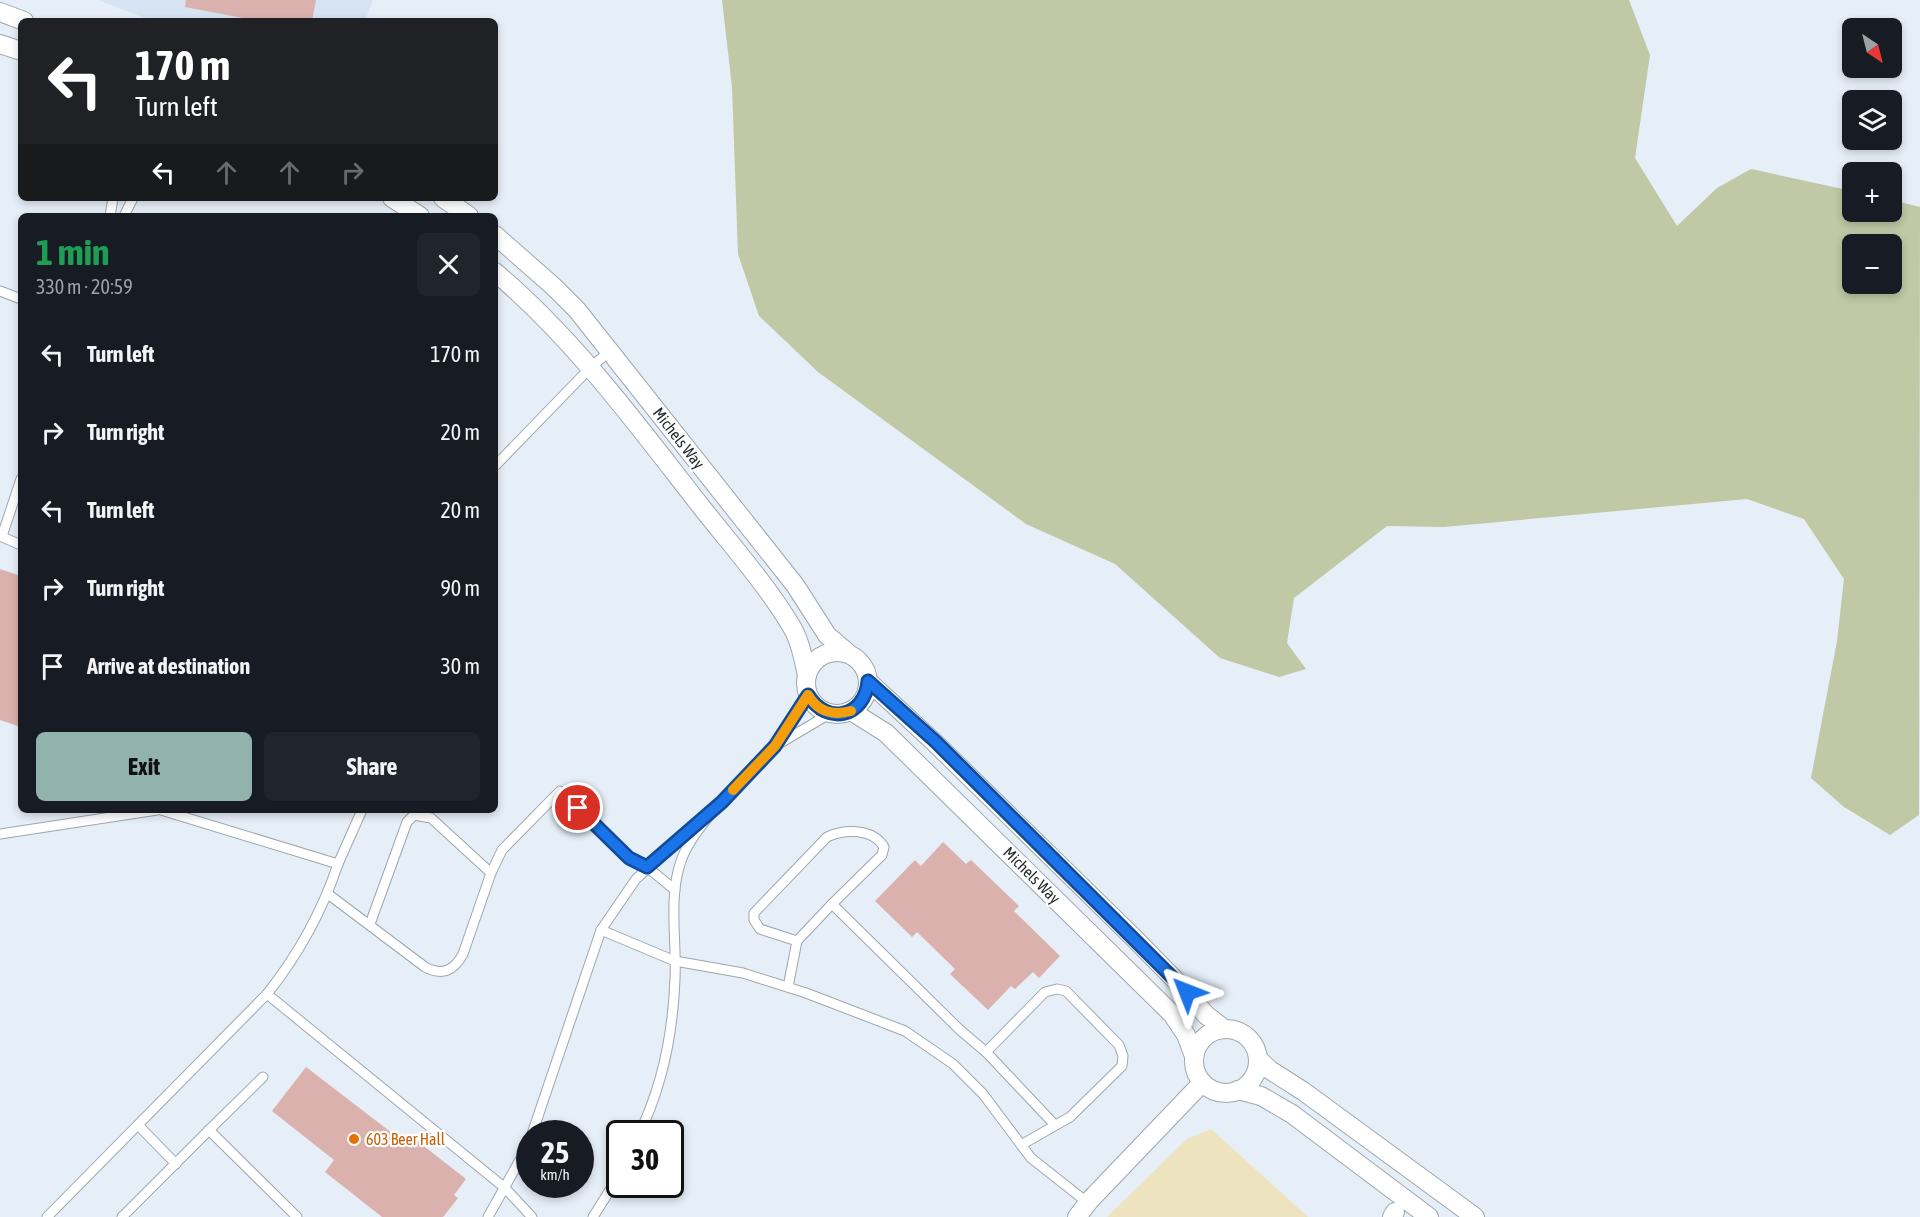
<!DOCTYPE html>
<meta charset="utf-8">
<style>
:root{--surface:#171b24;--page:#20242c;--text:#f1f3f6;--muted:#9ea1a6;--accent:#92b2ad}
body{margin:0;font-family:"Asap Condensed",sans-serif;background:var(--page);color:var(--text);height:100vh;display:flex;flex-direction:column;font-size:22px;white-space:nowrap}
*{box-sizing:border-box;margin:0}
p{font-size:20px;color:var(--muted)}
.icon{flex:none;width:33px;height:33px;fill:none;stroke:currentColor;stroke-width:2;stroke-linecap:round;stroke-linejoin:round}
.map{position:relative;flex:1;overflow:hidden}
.side{position:absolute;left:18px;top:213px;width:480px;height:600px;display:flex;flex-direction:column;background:var(--surface);border-radius:9px;box-shadow:0 3px 9px #0003}
.side>*{flex:none}
.hud{position:absolute;left:18px;top:18px;width:480px;height:183px;border-radius:9px;box-shadow:0 3px 9px #0003;background:#202124;color:#fff;overflow:hidden}
.needle{width:39px;rotate:145deg}
.fabs{position:absolute;left:1842px;top:18px;display:grid;gap:12px}
.fabs a{display:grid;place-items:center;width:60px;height:60px;border-radius:9px;background:var(--surface);box-shadow:0 3px 9px #0003;font-size:30px}
.speed{position:absolute;left:516px;top:1120px;display:flex;gap:12px;font-size:30px;font-weight:700;text-align:center}
.speed>*{display:grid;place-content:center;width:78px;height:78px;border-radius:50%;background:var(--surface);box-shadow:0 3px 9px #0003;line-height:1}
.speed small{font-size:15px;font-weight:400}
.speed .limit{border:3px solid #111;border-radius:9px;background:#fff;color:#111}
.pin{position:absolute;display:grid;place-items:center;width:51px;height:51px;color:#fff;margin:-26px;border:3px solid #fff;border-radius:50%;box-shadow:0 2px 6px #0007}
.me{position:absolute;width:66px;margin:-33px;rotate:315deg;stroke-linejoin:round;filter:drop-shadow(0 0 4px #0008)}
.turn{display:flex;align-items:center;gap:21px;height:126px;padding:0 18px;font-size:27px}
.turn .icon{width:78px;height:78px;stroke-width:2.5}
.turn b{display:block;font-size:42px;line-height:51px}
.lanes{display:flex;align-items:center;height:57px;padding:0 18px;background:#0003;justify-content:center;gap:30px;direction:ltr}
.lanes .off{opacity:.35}
.round{display:grid;place-items:center;flex:none;width:63px;height:63px;border-radius:9px;background:var(--page)}
.summary{display:flex;align-items:center;justify-content:space-between;height:102px;padding:0 18px}
h1{font-size:36px;font-weight:700;line-height:45px;color:#1e9e55}
.button{display:flex;gap:12px;margin-top:auto;padding:12px 18px}
.button a{flex:1;height:69px;border-radius:9px;background:var(--accent);color:#111;font-size:24px;font-weight:700;line-height:69px;text-align:center}
.button a+a{background:var(--page);color:var(--text)}
ul{padding:0;list-style:none}
li{display:flex;align-items:center;gap:18px;height:78px;padding:0 18px}
li div{flex:1}
li b{display:block;font-size:22px}
li em{font-style:normal}
.map>svg:first-child{display:block}
.built{fill:#d5e3f2}
.green{fill:#c0c8a6;fill-rule:evenodd}
.sand{fill:#ede3be}
.building{fill:#dbb1ae}
.lines{fill:none;stroke-linecap:round;stroke-linejoin:round}
.service-casing{stroke:#9ea6ae;stroke-width:11}
.minor-casing{stroke:#9ea6ae;stroke-width:20}
.service{stroke:#fff;stroke-width:9}
.minor{stroke:#fff;stroke-width:18}
.route-casing{stroke:#114b97;stroke-width:15}
.route{stroke:#1a73e8;stroke-width:10}
.slow{stroke:#f59e0b;stroke-width:10}
.food-dot{fill:#e8710a;stroke:#fff;stroke-width:2}
.labels{text-anchor:middle;dominant-baseline:central;stroke-width:4.5;stroke-linejoin:round;paint-order:stroke}
.street-label{font-size:16px;fill:#282c2f;stroke:#fff}
.food-label{font-size:16px;fill:#c56008;stroke:#fff;text-anchor:start}
</style>
<div class="map">
<svg width="1920" height="1217" viewBox="0 0 1920 1217">
<rect width="100%" height="100%" fill="#e6eef7"/>
<polygon class="built" points="98,0 373,0 365,21 153,21"/>
<path class="green" d="M 722,0 L 1629,0 L 1650,55 L 1635,158 L 1677,226 L 1717,188 L 1751,169 L 1852,191 L 1852,212 L 1892,212 L 1892,200 L 1920,207 L 1919,815 L 1890,835 L 1844,807 L 1811,778 L 1837,641 L 1844,579 L 1804,519 L 1747,499 L 1444,527 L 1387,526 L 1294,598 L 1287,643 L 1306,669 L 1279,677 L 1220,658 L 1115,564 L 1026,524 L 818,372 L 759,316 L 738,254 L 732,87 ZM 1852,244 L 1892,244 L 1892,284 L 1852,284 Z"/>
<polygon class="sand" points="1211,1129 1308,1217 1107,1217 1187,1139"/>
<g class="building">
<polygon points="186,0 316,0 312,21 258,21 185,7"/>
<polygon points="0,569 21,576 21,727 0,720"/>
<polygon points="943,842 966,864 971,860 1019,906 1014,911 1060,956 1039,978 1033,972 1015,989 1011,986 988,1010 950,974 955,969 917,932 912,937 875,901 915,860 921,866"/>
<polygon points="306,1067 405,1143 411,1136 466,1179 454,1195 458,1198 443,1217 382,1217 325,1172 334,1160 272,1111"/>
</g>
<g class="lines">
<g class="service-casing">
<g id="service">
<polyline points="110,216 113,198"/>
<polyline points="124,216 133,198"/>
<polyline points="0,291 21,299"/>
<polyline points="495,466 590,368 610,351"/>
<polyline points="0,536 21,545"/>
<polyline points="2,536 21,479"/>
<polyline points="777,745 831,713"/>
<polyline points="161,810 338,864 362,810"/>
<polyline points="0,834 157,810"/>
<path d="M 328,894 L 425,967 C 442,976 454,971 463,954 L 491,873 L 502,850 L 560,791 L 629,858 L 647,867 L 675,890"/>
<polyline points="370,924 407,822 414,815 431,818 491,873"/>
<polyline points="601,930 675,961 743,973 806,993 905,1031 953,1064 983,1094 1031,1158 1088,1203"/>
<path d="M 797,941 L 760,929 L 754,920 L 754,913 L 827,837 C 845,829 873,828 884,847 L 882,855 L 832,904"/>
<polyline points="788,987 797,941 832,904 960,1030 986,1052"/>
<polyline points="267,994 505,1188 532,1217"/>
<polyline points="138,1125 176,1164"/>
<polyline points="209,1130 263,1077"/>
<polyline points="532,1134 601,930 636,879 707,815"/>
<path d="M 639,1134 C 662,1087 673,1031 675,979 C 677,941 668,898 681,861 C 694,823 746,779 773,748 C 787,733 797,712 808,695"/>
<polyline points="1021,1145 1070,1117 1122,1066 1123,1056 1119,1045 1066,991 1057,989 1045,992 986,1052 1054,1124"/>
<path d="M 47,1217 L 267,994 C 298,955 322,912 338,864"/>
<polyline points="122,1217 209,1130 297,1217"/>
<polyline points="488,1217 530,1142"/>
<polyline points="593,1217 620,1174"/>
</g>
</g>
<g class="minor-casing">
<g id="minor">
<polyline points="0,12 24,21"/>
<polyline points="0,44 21,51"/>
<polyline points="392,198 420,216"/>
<polyline points="443,198 469,216"/>
<polyline points="495,235 554,287 577,310 795,585 827,635 848,653"/>
<path d="M 495,272 C 574,339 636,423 699,504 C 728,541 766,584 790,624 C 800,639 803,658 807,675"/>
<circle cx="837" cy="683" r="31"/>
<polyline points="868,681 935,743 1136,940 1187,992 1206,1015 1223,1028"/>
<polyline points="851,711 886,733 1172,1014 1186,1035 1194,1056"/>
<circle cx="1226" cy="1061" r="32"/>
<polyline points="1258,1059 1270,1070 1303,1091 1475,1217"/>
<polyline points="1238,1090 1261,1096 1292,1114 1429,1217"/>
<polyline points="1077,1217 1090,1200 1202,1083"/>
<polyline points="1392,1217 1395,1212"/>
</g>
</g>
<use href="#service" class="service"/>
<use href="#minor" class="minor"/>
</g>
<g class="lines">
<g class="route-casing">
<path id="route" d="M 578,808 L 629,858 L 647,867 L 722,802 L 775,746 L 808,695 C 827,726 865,717 868,681 L 936,742 L 1187,992"/>
</g>
<use href="#route" class="route"/>
<path class="slow" d="M 733,790 L 775,746 L 808,695 C 818,712 832,716 851,711"/>
</g>
<circle class="food-dot" cx="354" cy="1139" r="6"/>
<g class="labels">
<g class="street-label">
<text transform="translate(679 438) rotate(52)">Michels Way</text>
<text transform="translate(1032 875) rotate(45)">Michels Way</text>
</g>
<g class="food-label">
<text x="366" y="1139">603 Beer Hall</text>
</g>
</g>
</svg>
<div class="fabs">
<a><svg class="needle" viewBox="-14 -14 28 28"><path d="M0-13l5 13h-10z" fill="#e53935"/><path d="M0 13l5-13h-10z" fill="#9ea1a6"/></svg></a>
<a><svg class="icon" aria-label="layers" viewBox="0 0 24 24"><path d="M12 4l9 5-9 5-9-5zM3 14l9 5 9-5"/></svg></a>
<a>+</a>
<a>−</a>
</div>
<div class="speed"><div>25<small>km/h</small></div><div class="limit">30</div></div>
<div class="pin" style="left:578px;top:808px;background:#d93025"><svg class="icon" aria-label="arrive" viewBox="0 0 24 24"><path d="M6 21V4h12l-3 4 3 4H6"/></svg></div>
<svg class="me" style="left:1187px;top:992px" viewBox="-20 -20 40 40"><path d="M0-17L14 15 0 8-14 15z" fill="#1a73e8" stroke="#fff" stroke-width="4"/></svg>
<div class="hud">
<div class="turn"><svg class="icon" aria-label="left" viewBox="0 0 24 24"><path d="M17 20v-9H6M10 6l-5 5 5 5"/></svg><div><b>170 m</b>Turn left</div></div>
<div class="lanes"><svg class="icon" aria-label="left" viewBox="0 0 24 24"><path d="M17 20v-9H6M10 6l-5 5 5 5"/></svg><svg class="icon off" aria-label="ahead" viewBox="0 0 24 24"><path d="M12 20V5M6 11l6-6 6 6"/></svg><svg class="icon off" aria-label="ahead" viewBox="0 0 24 24"><path d="M12 20V5M6 11l6-6 6 6"/></svg><svg class="icon off" aria-label="right" viewBox="0 0 24 24"><path d="M7 20v-9h11M14 6l5 5-5 5"/></svg></div>
</div>
<section class="side">
<div class="summary"><div><h1>1 min</h1><p>330 m · 20:59</p></div><a class="round"><svg class="icon" aria-label="close" viewBox="0 0 24 24"><path d="M6 6l12 12M18 6L6 18"/></svg></a></div>
<ul>
<li><svg class="icon" aria-label="left" viewBox="0 0 24 24"><path d="M17 20v-9H6M10 6l-5 5 5 5"/></svg><div><b>Turn left</b></div><em>170 m</em></li>
<li><svg class="icon" aria-label="right" viewBox="0 0 24 24"><path d="M7 20v-9h11M14 6l5 5-5 5"/></svg><div><b>Turn right</b></div><em>20 m</em></li>
<li><svg class="icon" aria-label="left" viewBox="0 0 24 24"><path d="M17 20v-9H6M10 6l-5 5 5 5"/></svg><div><b>Turn left</b></div><em>20 m</em></li>
<li><svg class="icon" aria-label="right" viewBox="0 0 24 24"><path d="M7 20v-9h11M14 6l5 5-5 5"/></svg><div><b>Turn right</b></div><em>90 m</em></li>
<li><svg class="icon" aria-label="arrive" viewBox="0 0 24 24"><path d="M6 21V4h12l-3 4 3 4H6"/></svg><div><b>Arrive at destination</b></div><em>30 m</em></li>
</ul>
<div class="button"><a>Exit</a><a>Share</a></div>
</section>
</div>
